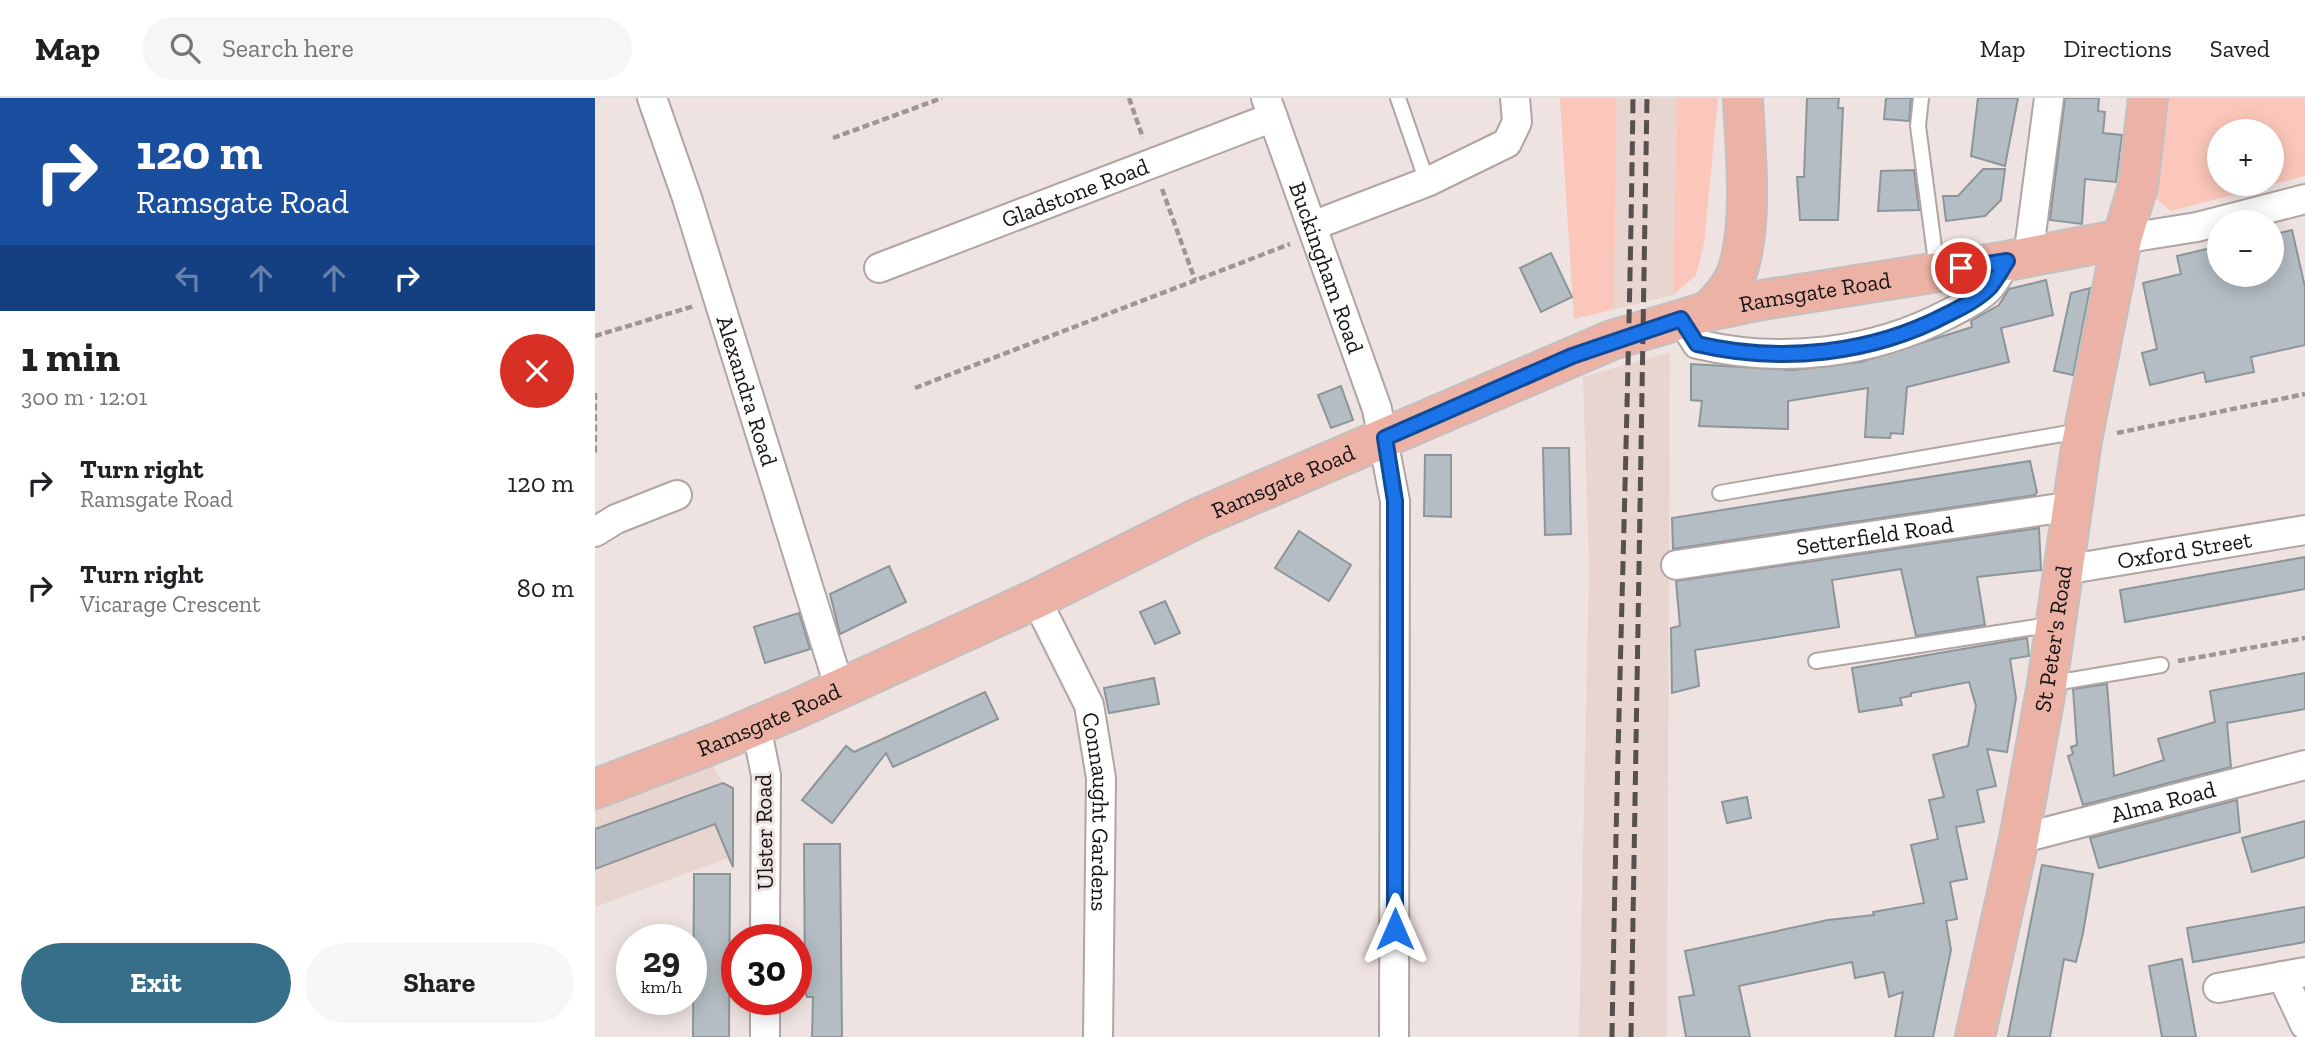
<!DOCTYPE html>
<meta charset="utf-8">
<style>
:root{--surface:#fff;--page:#f6f6f6;--text:#202124;--muted:#757577;--line:#e0e0e0;--accent:#376f89}
body{margin:0;font-family:"Zilla Slab",serif;background:var(--page);color:var(--text);height:100vh;display:flex;flex-direction:column;font-size:26px;white-space:nowrap}
*{box-sizing:border-box;margin:0}
p{font-size:23px;color:var(--muted)}
.icon{flex:none;width:38px;height:38px;fill:none;stroke:currentColor;stroke-width:2;stroke-linecap:round;stroke-linejoin:round}
.map{position:relative;flex:1;overflow:hidden}
.details{display:flex;flex-direction:column;background:var(--surface);width:595px}
.details>*{flex:none}
.guide{background:#1a4fa0;color:#fff;overflow:hidden}
.controls{position:absolute;left:1612px;top:21px;display:grid;gap:14px}
.controls a{display:grid;place-items:center;width:77px;height:77px;border-radius:50%;background:var(--surface);box-shadow:0 4px 18px #0003;font-size:35px}
.speed{position:absolute;left:21px;top:826px;display:flex;gap:14px;font-size:35px;font-weight:700;text-align:center}
.speed>*{display:grid;place-content:center;width:91px;height:91px;border-radius:50%;background:var(--surface);box-shadow:0 4px 18px #0003;line-height:1}
.speed small{font-size:18px;font-weight:400}
.speed .limit{border:10px solid #d22;background:#fff;color:#111}
.pin{position:absolute;display:grid;place-items:center;width:60px;height:60px;color:#fff;margin:-30px;border:4px solid #fff;border-radius:50%;box-shadow:0 2px 7px #0007}
.me{position:absolute;width:77px;margin:-38px;rotate:0deg;stroke-linejoin:round;filter:drop-shadow(0 0 5px #0008)}
.turn{display:flex;align-items:center;gap:24px;height:147px;padding:0 21px;font-size:32px}
.turn .icon{width:91px;height:91px;stroke-width:2.5}
.turn b{display:block;font-size:49px;line-height:60px}
.lanes{display:flex;align-items:center;height:66px;padding:0 21px;background:#0003;justify-content:center;gap:35px;direction:ltr}
.lanes .off{opacity:.35}
.round{display:grid;place-items:center;flex:none;width:74px;height:74px;border-radius:37px;background:var(--page)}
.overview{display:flex;align-items:center;justify-content:space-between;height:119px;padding:0 21px}
h1{font-size:42px;font-weight:800;line-height:52px}
.button{display:flex;gap:14px;margin-top:auto;padding:14px 21px}
.button a{flex:1;height:80px;border-radius:42px;background:var(--accent);color:#fff;font-size:28px;font-weight:800;line-height:80px;text-align:center}
.button a+a{background:var(--page);color:var(--text)}
ul{padding:0;list-style:none}
li{display:flex;align-items:center;gap:21px;height:105px;padding:0 21px}
li div{flex:1}
li b{display:block;font-size:26px}
li em{font-style:normal}
header{display:flex;align-items:center;gap:42px;box-sizing:border-box;height:98px;padding:0 35px;background:var(--surface);border-bottom:2px solid var(--line)}
header strong{font-size:33px}
nav{display:flex;gap:38px;margin-inline-start:auto;font-size:24px}
.search{width:490px;height:63px;background:var(--page);display:flex;align-items:center;gap:18px;box-sizing:border-box;padding:0 24px;border-radius:38px;color:var(--muted);font-size:26px}
main{display:flex;flex:1;min-height:0}
.map>svg:first-child{display:block}
.built{fill:#e9d5d0}
.green{fill:#fcc7bb;fill-rule:evenodd}
.building{fill:#b4bdc3;stroke:#8c959a;stroke-width:2}
.lines{fill:none;stroke-linecap:round;stroke-linejoin:round}
.lane-casing{stroke:#b0a5a3;stroke-width:18}
.street-casing{stroke:#b0a5a3;stroke-width:32}
.primary-casing{stroke:#c2c1c1;stroke-width:42}
.path{stroke:#9e9693;stroke-width:4.5;stroke-dasharray:7 3.5;stroke-linecap:butt}
.lane{stroke:#fff;stroke-width:14}
.street{stroke:#fff;stroke-width:28}
.primary{stroke:#ebb2a5;stroke-width:38}
.rail{stroke:#56514f;stroke-width:5;stroke-dasharray:14 7;stroke-linecap:butt}
.route-casing{stroke:#114b97;stroke-width:18}
.route{stroke:#1a73e8;stroke-width:12}
.labels{text-anchor:middle;dominant-baseline:central;stroke-width:6;stroke-linejoin:round;paint-order:stroke}
.street-label{font-size:23px;fill:#151211;stroke:#eee3e0}
</style>
<header>
<strong>Map</strong>
<div class="search"><svg class="icon" aria-label="search" viewBox="0 0 24 24"><circle cx="10" cy="10" r="6"/><path d="M15 15l6 6"/></svg>Search here</div>
<nav><a>Map</a><a>Directions</a><a>Saved</a></nav>
</header>
<main>
<section class="details">
<div class="guide">
<div class="turn"><svg class="icon" aria-label="right" viewBox="0 0 24 24"><path d="M7 20v-9h11M14 6l5 5-5 5"/></svg><div><b>120 m</b>Ramsgate Road</div></div>
<div class="lanes"><svg class="icon off" aria-label="left" viewBox="0 0 24 24"><path d="M17 20v-9H6M10 6l-5 5 5 5"/></svg><svg class="icon off" aria-label="ahead" viewBox="0 0 24 24"><path d="M12 20V5M6 11l6-6 6 6"/></svg><svg class="icon off" aria-label="ahead" viewBox="0 0 24 24"><path d="M12 20V5M6 11l6-6 6 6"/></svg><svg class="icon" aria-label="right" viewBox="0 0 24 24"><path d="M7 20v-9h11M14 6l5 5-5 5"/></svg></div>
</div>
<div class="overview"><div><h1>1 min</h1><p>300 m · 12:01</p></div><a class="round" style="background:#d93025;color:#fff"><svg class="icon" aria-label="close" viewBox="0 0 24 24"><path d="M6 6l12 12M18 6L6 18"/></svg></a></div>
<ul>
<li><svg class="icon" aria-label="right" viewBox="0 0 24 24"><path d="M7 20v-9h11M14 6l5 5-5 5"/></svg><div><b>Turn right</b><p>Ramsgate Road</p></div><em>120 m</em></li>
<li><svg class="icon" aria-label="right" viewBox="0 0 24 24"><path d="M7 20v-9h11M14 6l5 5-5 5"/></svg><div><b>Turn right</b><p>Vicarage Crescent</p></div><em>80 m</em></li>
</ul>
<div class="button"><a>Exit</a><a>Share</a></div>
</section>
<div class="map">
<svg width="1710" height="939" viewBox="0 0 1710 939">
<rect width="100%" height="100%" fill="#eee3e0"/>
<g class="built">
<polygon points="965,0 1123,0 1109,145 1101,177 1078,197 979,221"/>
<polygon points="1075,254 1072,939 984,939 994,469 988,279"/>
<polygon points="115,663 128,685 138,690 139,758 0,809 0,709"/>
</g>
<g class="green">
<polygon points="965,0 1021,0 1019,211 979,221"/>
<polygon points="1082,0 1123,0 1109,145 1101,177 1078,197"/>
<path d="M 1565,0 L 1710,0 L 1710,78 L 1576,113 L 1561,101 ZM 1624,33 L 1676,33 L 1676,86 L 1624,86 Z"/>
</g>
<g class="building">
<polygon points="1212,0 1244,0 1243,10 1248,10 1243,122 1205,122 1202,79 1209,79"/>
<polygon points="1291,0 1316,0 1314,23 1289,21"/>
<polygon points="1383,0 1423,0 1410,68 1376,58"/>
<polygon points="1470,0 1504,0 1503,13 1510,14 1508,35 1527,37 1521,84 1490,81 1487,126 1455,122"/>
<polygon points="1388,71 1410,71 1406,102 1390,118 1351,123 1348,98 1363,98"/>
<polygon points="1319,72 1324,112 1283,113 1286,73"/>
<polygon points="1697,132 1710,189 1710,247 1656,259 1659,274 1611,284 1609,274 1555,287 1547,255 1562,251 1548,185 1586,176 1582,158 1624,148 1624,177 1676,177 1676,137"/>
<polygon points="956,155 977,199 946,214 925,170"/>
<polygon points="1451,182 1458,217 1406,230 1414,264 1312,289 1308,336 1296,335 1295,340 1270,339 1273,290 1193,303 1193,331 1104,328 1107,303 1096,302 1096,266 1198,272 1266,264 1377,229 1376,223 1404,207 1414,191"/>
<polygon points="1495,190 1478,277 1459,273 1476,195"/>
<polygon points="746,288 758,322 736,330 723,297"/>
<polygon points="948,350 974,350 976,436 950,437"/>
<polygon points="830,357 856,357 856,419 829,418"/>
<polygon points="1435,363 1442,394 1440,397 1078,451 1077,420"/>
<polygon points="1444,430 1446,472 1382,479 1390,527 1321,538 1306,471 1237,482 1244,529 1100,552 1104,588 1077,595 1076,530 1085,528 1081,483"/>
<polygon points="704,433 756,467 734,503 680,470"/>
<polygon points="1710,459 1710,491 1530,524 1525,492"/>
<polygon points="294,468 311,504 245,536 235,496"/>
<polygon points="570,503 585,535 560,546 545,514"/>
<polygon points="204,515 215,551 170,565 159,529"/>
<polygon points="1432,540 1434,558 1415,561 1421,600 1412,654 1392,651 1401,688 1382,692 1389,724 1361,729 1372,781 1355,784 1362,821 1351,823 1356,852 1338,939 1300,939 1308,894 1294,899 1289,874 1260,880 1257,864 1144,888 1155,939 1091,939 1084,899 1099,897 1090,853 1233,822 1279,817 1278,814 1329,805 1316,747 1343,741 1334,702 1349,699 1338,657 1373,648 1381,608 1374,584 1316,595 1316,598 1305,600 1307,607 1264,614 1257,570"/>
<polygon points="1710,575 1710,611 1632,625 1636,669 1488,707 1473,658 1478,656 1476,649 1482,647 1478,591 1512,586 1519,678 1569,662 1563,641 1620,624 1615,593"/>
<polygon points="559,580 564,606 514,615 509,590"/>
<polygon points="390,594 403,621 298,669 291,655 237,725 207,702 251,648 259,654"/>
<polygon points="128,685 138,690 138,769 120,726 0,771 0,731"/>
<polygon points="1152,699 1156,720 1132,725 1127,704"/>
<polygon points="1642,702 1645,734 1504,770 1495,740"/>
<polygon points="1710,723 1710,759 1657,774 1647,740"/>
<polygon points="209,746 245,746 247,939 217,939 218,899 212,899 210,893"/>
<polygon points="1447,767 1498,776 1488,835 1481,864 1469,861 1455,939 1413,939"/>
<polygon points="99,776 135,776 134,939 98,939"/>
<polygon points="1710,809 1710,844 1598,864 1592,830"/>
<polygon points="1587,861 1601,939 1567,939 1554,868"/>
</g>
<g class="lines">
<g class="lane-casing">
<g id="lane">
<polyline points="803,0 832,84"/>
<polyline points="1326,0 1323,28 1342,172"/>
<polyline points="1125,395 1485,333"/>
<polyline points="1221,563 1460,526"/>
<polyline points="1453,586 1566,567"/>
</g>
</g>
<g class="street-casing">
<g id="street">
<path id="s1" d="M 57,0 L 92,100 L 244,588"/>
<path id="s2" d="M 671,0 L 782,311 L 800,403 L 799,939"/>
<polyline points="717,128 832,84 912,45 922,24 920,0"/>
<polyline points="1527,141 1602,129 1710,101"/>
<polyline points="1433,159 1454,0"/>
<path id="s3" d="M 284,170 L 678,19"/>
<path d="M 1086,221 L 1102,246 C 1186,266 1277,256 1353,216 C 1367,209 1383,201 1394,190 C 1401,182 1406,172 1412,163"/>
<polyline points="0,434 21,421 82,397"/>
<path id="s4" d="M 1081,467 L 1478,408"/>
<path id="s5" d="M 1469,472 L 1710,432"/>
<path id="s6" d="M 441,501 L 494,607 L 506,680 L 503,939"/>
<polyline points="161,628 171,677 170,842"/>
<path id="s7" d="M 1424,741 L 1710,667"/>
<polyline points="1687,878 1710,927"/>
<polyline points="1623,890 1710,874"/>
<polyline points="170,939 170,901"/>
</g>
</g>
<g class="primary-casing">
<g id="primary">
<path d="M 1114,213 C 1126,200 1139,186 1144,168 C 1158,118 1150,52 1148,0"/>
<path id="s8" d="M 0,691 L 123,644 L 203,610 L 441,501 L 603,420 L 1017,242 L 1114,213 L 1167,202 L 1412,163 L 1527,141"/>
<path id="s9" d="M 1380,939 L 1424,741 L 1452,586 L 1487,342 L 1527,141 L 1543,88 L 1553,0"/>
</g>
</g>
<g class="path">
<polyline points="534,0 548,40"/>
<polyline points="238,40 347,0"/>
<polyline points="567,91 600,182"/>
<polyline points="0,238 99,208"/>
<polyline points="320,290 695,146"/>
<polyline points="0,295 0,355"/>
<polyline points="1522,335 1710,296"/>
<polyline points="1583,563 1710,540"/>
</g>
<use href="#lane" class="lane"/>
<use href="#street" class="street"/>
<use href="#primary" class="primary"/>
<g class="rail">
<path d="M 1017,939 C 1022,626 1034,313 1038,0"/>
<polyline points="1036,939 1052,0"/>
</g>
</g>
<g class="lines">
<g class="route-casing">
<path id="route" d="M 800,831 L 800,403 L 790,340 L 977,258 L 1086,221 L 1102,246 C 1186,266 1277,256 1353,216 C 1367,209 1383,201 1394,190 C 1401,182 1406,172 1412,163 L 1366,170"/>
</g>
<use href="#route" class="route"/>
</g>
<g class="labels">
<g class="street-label">
<text stroke="none"><textPath href="#s3" startOffset="210">Gladstone Road</textPath></text>
<text stroke="none"><textPath href="#s2" startOffset="180">Buckingham Road</textPath></text>
<text stroke="none"><textPath href="#s8" startOffset="1321">Ramsgate Road</textPath></text>
<text stroke="none"><textPath href="#s1" startOffset="308">Alexandra Road</textPath></text>
<text stroke="none"><textPath href="#s8" startOffset="754">Ramsgate Road</textPath></text>
<text stroke="none"><textPath href="#s4" startOffset="201">Setterfield Road</textPath></text>
<text stroke="none"><textPath href="#s5" startOffset="122">Oxford Street</textPath></text>
<text stroke="none"><textPath href="#s9" startOffset="406">St Peter's Road</textPath></text>
<text stroke="none"><textPath href="#s8" startOffset="187">Ramsgate Road</textPath></text>
<text stroke="none"><textPath href="#s7" startOffset="149">Alma Road</textPath></text>
<text stroke="none"><textPath href="#s6" startOffset="226">Connaught Gardens</textPath></text>
<text transform="translate(169 734) rotate(-91)">Ulster Road</text>
</g>
</g>
</svg>
<div class="controls">
<a>+</a>
<a>−</a>
</div>
<div class="speed"><div>29<small>km/h</small></div><div class="limit">30</div></div>
<div class="pin" style="left:1366px;top:170px;background:#d93025"><svg class="icon" aria-label="arrive" viewBox="0 0 24 24"><path d="M6 21V4h12l-3 4 3 4H6"/></svg></div>
<svg class="me" style="left:800px;top:831px" viewBox="-20 -20 40 40"><path d="M0-17L14 15 0 8-14 15z" fill="#1a73e8" stroke="#fff" stroke-width="4"/></svg>
</div>
</main>
